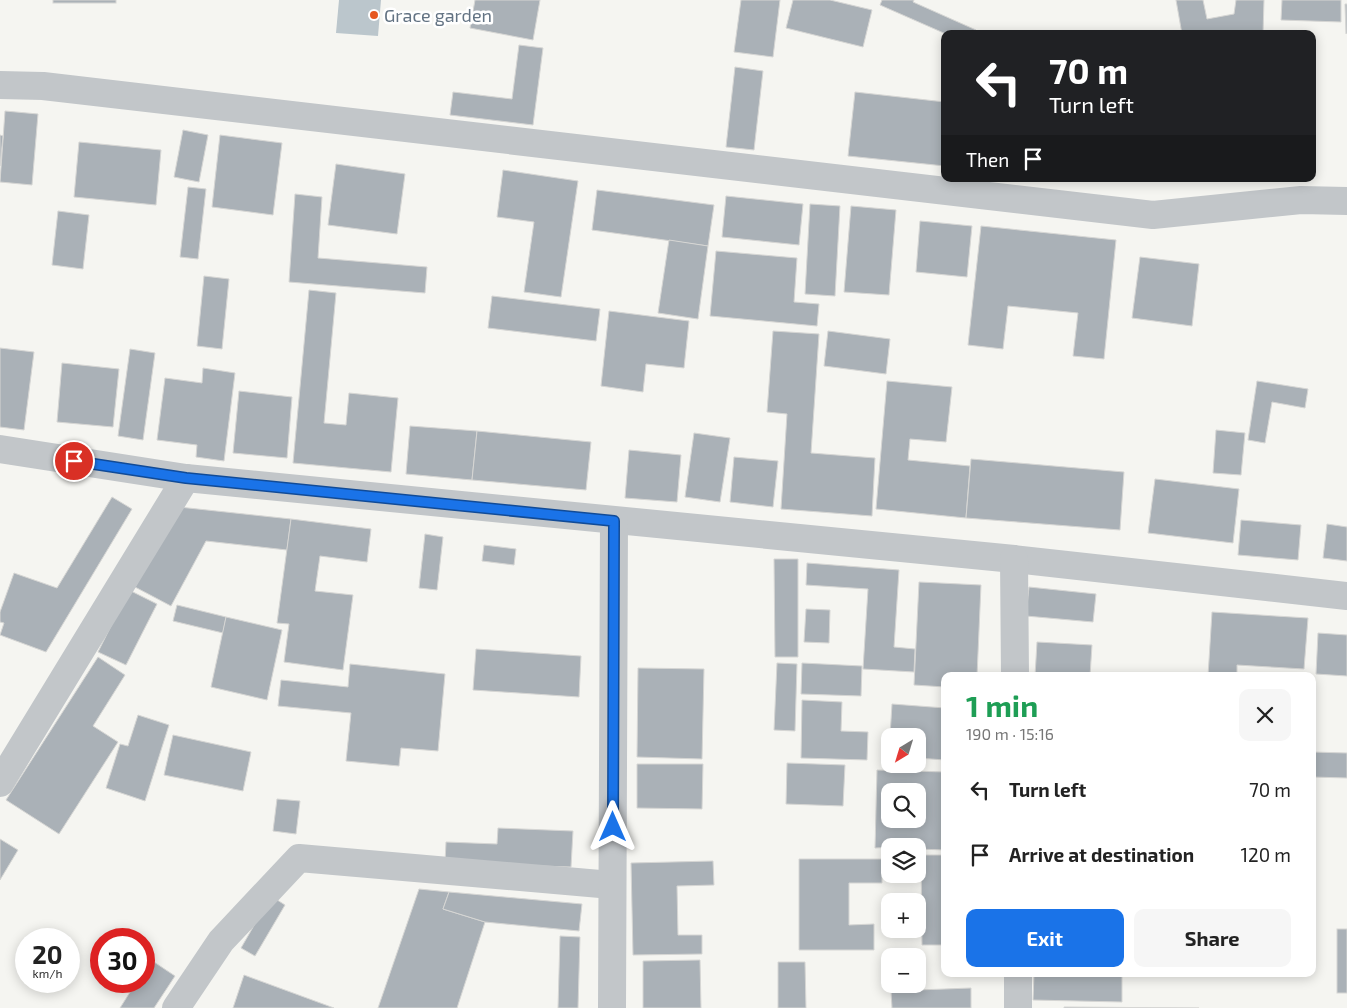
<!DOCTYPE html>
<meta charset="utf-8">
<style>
:root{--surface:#fff;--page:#f6f6f6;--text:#222;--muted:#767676;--accent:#1a73e8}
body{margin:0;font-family:"Exo 2",sans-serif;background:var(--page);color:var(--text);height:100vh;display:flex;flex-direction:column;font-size:19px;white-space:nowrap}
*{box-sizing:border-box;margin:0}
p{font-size:16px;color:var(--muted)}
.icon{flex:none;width:28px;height:28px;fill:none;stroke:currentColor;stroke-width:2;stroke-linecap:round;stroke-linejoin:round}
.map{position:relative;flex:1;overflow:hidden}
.side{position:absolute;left:941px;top:672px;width:375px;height:305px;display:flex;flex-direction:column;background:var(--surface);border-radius:10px;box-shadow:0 2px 12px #0003}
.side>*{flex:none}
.hud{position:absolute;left:941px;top:30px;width:375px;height:152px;border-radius:10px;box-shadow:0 2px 12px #0003;background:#202124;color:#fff;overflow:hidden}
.needle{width:32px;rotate:218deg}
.tools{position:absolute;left:881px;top:728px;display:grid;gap:10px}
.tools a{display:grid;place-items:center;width:45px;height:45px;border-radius:10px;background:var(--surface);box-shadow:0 2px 12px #0003;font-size:25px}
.speed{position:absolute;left:15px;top:928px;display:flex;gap:10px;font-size:25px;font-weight:700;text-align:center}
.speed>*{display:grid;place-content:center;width:65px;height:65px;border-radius:50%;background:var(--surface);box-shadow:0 2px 12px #0003;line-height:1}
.speed small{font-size:12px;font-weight:400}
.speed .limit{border:8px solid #d22;background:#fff;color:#111}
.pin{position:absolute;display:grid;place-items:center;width:42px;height:42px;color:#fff;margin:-21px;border:2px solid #fff;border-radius:50%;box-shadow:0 1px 5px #0007}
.me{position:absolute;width:55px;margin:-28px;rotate:0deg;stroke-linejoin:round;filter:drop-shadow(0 0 4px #0008)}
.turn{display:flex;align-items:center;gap:18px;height:105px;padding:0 25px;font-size:22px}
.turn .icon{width:65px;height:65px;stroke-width:2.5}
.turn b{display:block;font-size:35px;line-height:42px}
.then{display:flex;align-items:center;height:48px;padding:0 25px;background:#0003;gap:10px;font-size:19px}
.round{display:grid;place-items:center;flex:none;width:52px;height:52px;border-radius:10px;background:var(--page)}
.overview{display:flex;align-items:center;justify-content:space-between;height:85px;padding:0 25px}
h1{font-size:30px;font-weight:700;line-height:38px;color:#1e9e55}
.primary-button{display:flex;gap:10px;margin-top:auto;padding:10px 25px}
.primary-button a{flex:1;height:58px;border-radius:10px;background:var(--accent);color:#fff;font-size:20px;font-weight:700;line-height:58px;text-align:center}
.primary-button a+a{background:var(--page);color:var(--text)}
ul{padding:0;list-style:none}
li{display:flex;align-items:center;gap:15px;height:65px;padding:0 25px}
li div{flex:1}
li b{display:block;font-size:19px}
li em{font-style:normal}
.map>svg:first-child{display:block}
.water{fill:#bbc6cc}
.building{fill:#aab1b7;stroke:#d6d6d4;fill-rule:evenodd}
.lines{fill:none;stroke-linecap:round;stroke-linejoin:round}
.minor{stroke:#c2c6c9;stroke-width:28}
.route-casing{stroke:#114b97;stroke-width:12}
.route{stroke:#1a73e8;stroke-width:9}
.poi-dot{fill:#e65720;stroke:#fff;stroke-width:2}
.labels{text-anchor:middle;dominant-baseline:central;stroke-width:5;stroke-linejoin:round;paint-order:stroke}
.poi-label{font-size:18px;fill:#637383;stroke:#fff;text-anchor:start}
</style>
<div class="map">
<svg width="1347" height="1008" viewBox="0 0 1347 1008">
<rect width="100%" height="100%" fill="#f5f5f1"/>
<polygon class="water" points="339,0 381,0 378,36 336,33"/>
<g class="building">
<rect x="53" y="0" width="63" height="3"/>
<polygon points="475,0 540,0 533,40 470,28"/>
<polygon points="741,0 780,0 773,57 734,52"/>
<polygon points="793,0 830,0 872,10 863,47 786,28"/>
<polygon points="882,0 914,0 913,2 976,30 974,34 946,34 880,5"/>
<polygon points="1176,0 1203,0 1207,19 1234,14 1236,0 1264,0 1263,34 1182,34"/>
<polygon points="1282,0 1341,0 1341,22 1281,20"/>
<polygon points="1345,4 1347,4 1347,33 1346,34"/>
<polygon points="519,45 543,48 533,125 450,115 453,92 512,99"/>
<polygon points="735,67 763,71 754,150 726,147"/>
<polygon points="855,92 945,102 945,166 848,156"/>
<polygon points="5,111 38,114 32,185 0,182"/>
<polygon points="183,130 208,135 199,182 174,177"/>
<polygon points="0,135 3,136 0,166"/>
<polygon points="220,135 282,143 273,215 212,207"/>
<polygon points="79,142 161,150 156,205 74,197"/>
<polygon points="336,164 405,174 397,234 328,225"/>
<polygon points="503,170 578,181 561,297 524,292 534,222 497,217"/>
<polygon points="188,187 206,189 198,259 180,257"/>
<polygon points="597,190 714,205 708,246 592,230"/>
<polygon points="295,194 322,197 318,258 427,267 425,293 289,282"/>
<polygon points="726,196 803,204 799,245 722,237"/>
<polygon points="810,204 840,206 835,296 805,294"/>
<polygon points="851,206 896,210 889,295 844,292"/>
<polygon points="58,211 89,215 83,269 52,265"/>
<polygon points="920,221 972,226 967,277 916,272"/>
<polygon points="981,226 1116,240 1104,359 1073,356 1078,313 1008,306 1003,349 968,345"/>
<polygon points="669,240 708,246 698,319 658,313"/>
<polygon points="716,251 797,258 794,302 819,304 817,326 710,316"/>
<polygon points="1140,257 1199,264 1192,326 1132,318"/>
<polygon points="204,276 229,279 222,349 197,346"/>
<polygon points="309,290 336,293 324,423 346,425 349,393 398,398 391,472 293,463"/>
<polygon points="492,296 600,309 596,341 488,328"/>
<polygon points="609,311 689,321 684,368 646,364 643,392 601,386"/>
<polygon points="773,331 819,334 811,453 875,458 872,516 781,509 787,414 767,412"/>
<polygon points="828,331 890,339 886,374 824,366"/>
<polygon points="0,348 34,352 24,430 0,427"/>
<polygon points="130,349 155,353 143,440 118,436"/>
<polygon points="62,363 119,369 113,427 57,422"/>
<polygon points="203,368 235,373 224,461 196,457 197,445 157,440 165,378 202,383"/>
<polygon points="887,381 952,387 946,442 910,439 908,460 970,466 966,518 876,509"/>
<polygon points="1257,381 1308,389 1305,408 1272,402 1265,443 1248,440"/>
<polygon points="239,391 292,397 287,458 233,453"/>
<polygon points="410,426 477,431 472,480 406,474"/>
<polygon points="1216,430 1245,433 1241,475 1213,473"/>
<polygon points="477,431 591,442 586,490 472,480"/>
<polygon points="694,433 730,438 720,502 685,497"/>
<polygon points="629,450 681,455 677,502 625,498"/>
<polygon points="734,457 778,461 773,507 730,502"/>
<polygon points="971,459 1124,472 1120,530 966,518"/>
<polygon points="1155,479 1239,489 1233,543 1148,533"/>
<polygon points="112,497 132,509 46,652 0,635 4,623 0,622 0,612 14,573 57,588"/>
<polygon points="179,507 291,519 287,550 206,541 171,606 135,587"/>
<polygon points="291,519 371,529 367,562 320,556 315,591 353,595 343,670 284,662 289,624 277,623"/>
<polygon points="1241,520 1301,525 1298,560 1238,555"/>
<polygon points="1327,524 1347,527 1347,561 1323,558"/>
<polygon points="425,534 443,537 437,590 419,588"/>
<polygon points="484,545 516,549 514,565 482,561"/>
<polygon points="774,559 798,559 798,657 775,657"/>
<polygon points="807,563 899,570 894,647 915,649 914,672 863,669 868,589 806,585"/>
<polygon points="919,582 981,585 977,676 945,676 945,687 914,685"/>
<polygon points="1029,587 1096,594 1093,622 1026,616"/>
<polygon points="129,590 157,604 126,665 98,652"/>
<polygon points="177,605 226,617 223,633 173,621"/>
<polygon points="806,609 830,610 829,643 804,642"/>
<polygon points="1212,612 1308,618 1304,669 1237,665 1237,676 1208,676"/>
<polygon points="226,617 282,630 267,700 211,687"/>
<polygon points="1318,633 1347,635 1347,676 1316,674"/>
<polygon points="1037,642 1092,645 1090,676 1035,676"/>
<polygon points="476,649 581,656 579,697 473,690"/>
<polygon points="98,657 125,675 93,726 118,742 59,834 6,800"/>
<polygon points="777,663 797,664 795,731 774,730"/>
<polygon points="802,663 862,666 861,696 801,694"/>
<polygon points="350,664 445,674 438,751 401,748 399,766 346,761 351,713 278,706 281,680 348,687"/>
<polygon points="638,668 704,669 702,759 637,757"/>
<polygon points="802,700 842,702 841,731 868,732 867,760 801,758"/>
<polygon points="892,704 945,708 945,760 918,758 918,736 890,736"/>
<polygon points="138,715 169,725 145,801 106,788 120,744 128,746"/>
<polygon points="173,735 251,752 243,791 164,775"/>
<polygon points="1312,752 1347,753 1347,778 1312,777"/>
<polygon points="787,763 845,765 843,806 786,804"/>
<polygon points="637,764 703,764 702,809 637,808"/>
<path d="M 877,770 L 945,772 L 945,850 L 918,849 L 918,846 L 875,848 ZM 890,791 L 918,791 L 918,819 L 890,819 Z"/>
<polygon points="277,799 300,801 296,834 273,831"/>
<polygon points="498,828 573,831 571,867 445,863 446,842 497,844"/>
<polygon points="0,839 18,850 0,880"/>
<polygon points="921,855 945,855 945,945 922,945"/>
<polygon points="799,859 882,859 882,883 849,883 849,925 874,924 874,950 799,950"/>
<polygon points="713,861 714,885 677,886 678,935 702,935 702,954 633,955 631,863"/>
<polygon points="419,889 449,892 443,909 485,922 457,1008 378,1008"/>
<polygon points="449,892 582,904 579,931 485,922 443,909"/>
<polygon points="271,896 285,905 255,956 241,948"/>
<rect x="1337" y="929" width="10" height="64"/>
<polygon points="560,936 580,937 578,1008 558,1008"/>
<polygon points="151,960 175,976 154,1008 120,1008 137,981 144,981 144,971"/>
<polygon points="700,960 701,1008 643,1008 643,961"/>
<polygon points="778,962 805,962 806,1008 778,1008"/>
<polygon points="1034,974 1122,974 1122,1002 1033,1000"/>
<polygon points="244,975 334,1008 233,1008"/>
<polygon points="971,988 971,1008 892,1008 891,991"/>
<polygon points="1064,1007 1199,1008 1064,1008"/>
</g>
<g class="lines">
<g class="minor">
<polyline points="0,85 43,86 1153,215 1301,200 1347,201"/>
<polyline points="0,449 186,478 1014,559 1347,596"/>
<polyline points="1014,559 1015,676"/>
<polyline points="0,783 186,478"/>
<polyline points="1018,974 1018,1008"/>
<polyline points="176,1008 221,941 299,858 612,885"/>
<polyline points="612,1008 614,521"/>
</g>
</g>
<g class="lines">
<g class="route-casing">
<polyline id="route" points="74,461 186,478 614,521 613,827"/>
</g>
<use href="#route" class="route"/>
</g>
<circle class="poi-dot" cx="374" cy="15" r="5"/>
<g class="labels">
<g class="poi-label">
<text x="384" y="15">Grace garden</text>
</g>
</g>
</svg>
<div class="tools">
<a><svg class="needle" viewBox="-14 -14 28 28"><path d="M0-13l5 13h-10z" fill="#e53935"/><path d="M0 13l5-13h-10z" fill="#767676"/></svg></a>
<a><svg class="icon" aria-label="search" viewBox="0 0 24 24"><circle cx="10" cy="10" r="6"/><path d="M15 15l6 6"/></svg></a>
<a><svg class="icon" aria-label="layers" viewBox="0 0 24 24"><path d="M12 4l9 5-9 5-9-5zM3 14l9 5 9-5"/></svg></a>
<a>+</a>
<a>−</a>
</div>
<div class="speed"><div>20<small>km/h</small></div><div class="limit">30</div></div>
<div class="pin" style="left:74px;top:461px;background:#d93025"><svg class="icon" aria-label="arrive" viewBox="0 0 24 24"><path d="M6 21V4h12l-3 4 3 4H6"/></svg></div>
<svg class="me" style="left:613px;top:827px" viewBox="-20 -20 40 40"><path d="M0-17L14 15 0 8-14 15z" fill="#1a73e8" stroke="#fff" stroke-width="4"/></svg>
<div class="hud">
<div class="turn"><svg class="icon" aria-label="left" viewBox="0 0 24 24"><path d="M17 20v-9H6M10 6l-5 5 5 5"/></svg><div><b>70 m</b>Turn left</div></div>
<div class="then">Then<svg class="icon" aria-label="arrive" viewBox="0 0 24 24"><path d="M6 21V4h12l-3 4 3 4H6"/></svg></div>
</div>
<section class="side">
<div class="overview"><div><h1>1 min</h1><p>190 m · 15:16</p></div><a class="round"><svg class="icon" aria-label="close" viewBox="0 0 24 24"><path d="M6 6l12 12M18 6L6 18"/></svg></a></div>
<ul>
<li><svg class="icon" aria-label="left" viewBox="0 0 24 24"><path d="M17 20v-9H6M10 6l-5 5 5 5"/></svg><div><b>Turn left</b></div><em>70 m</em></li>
<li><svg class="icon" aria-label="arrive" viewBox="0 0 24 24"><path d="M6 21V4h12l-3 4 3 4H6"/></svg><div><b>Arrive at destination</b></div><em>120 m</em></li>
</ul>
<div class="primary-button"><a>Exit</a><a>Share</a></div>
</section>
</div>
